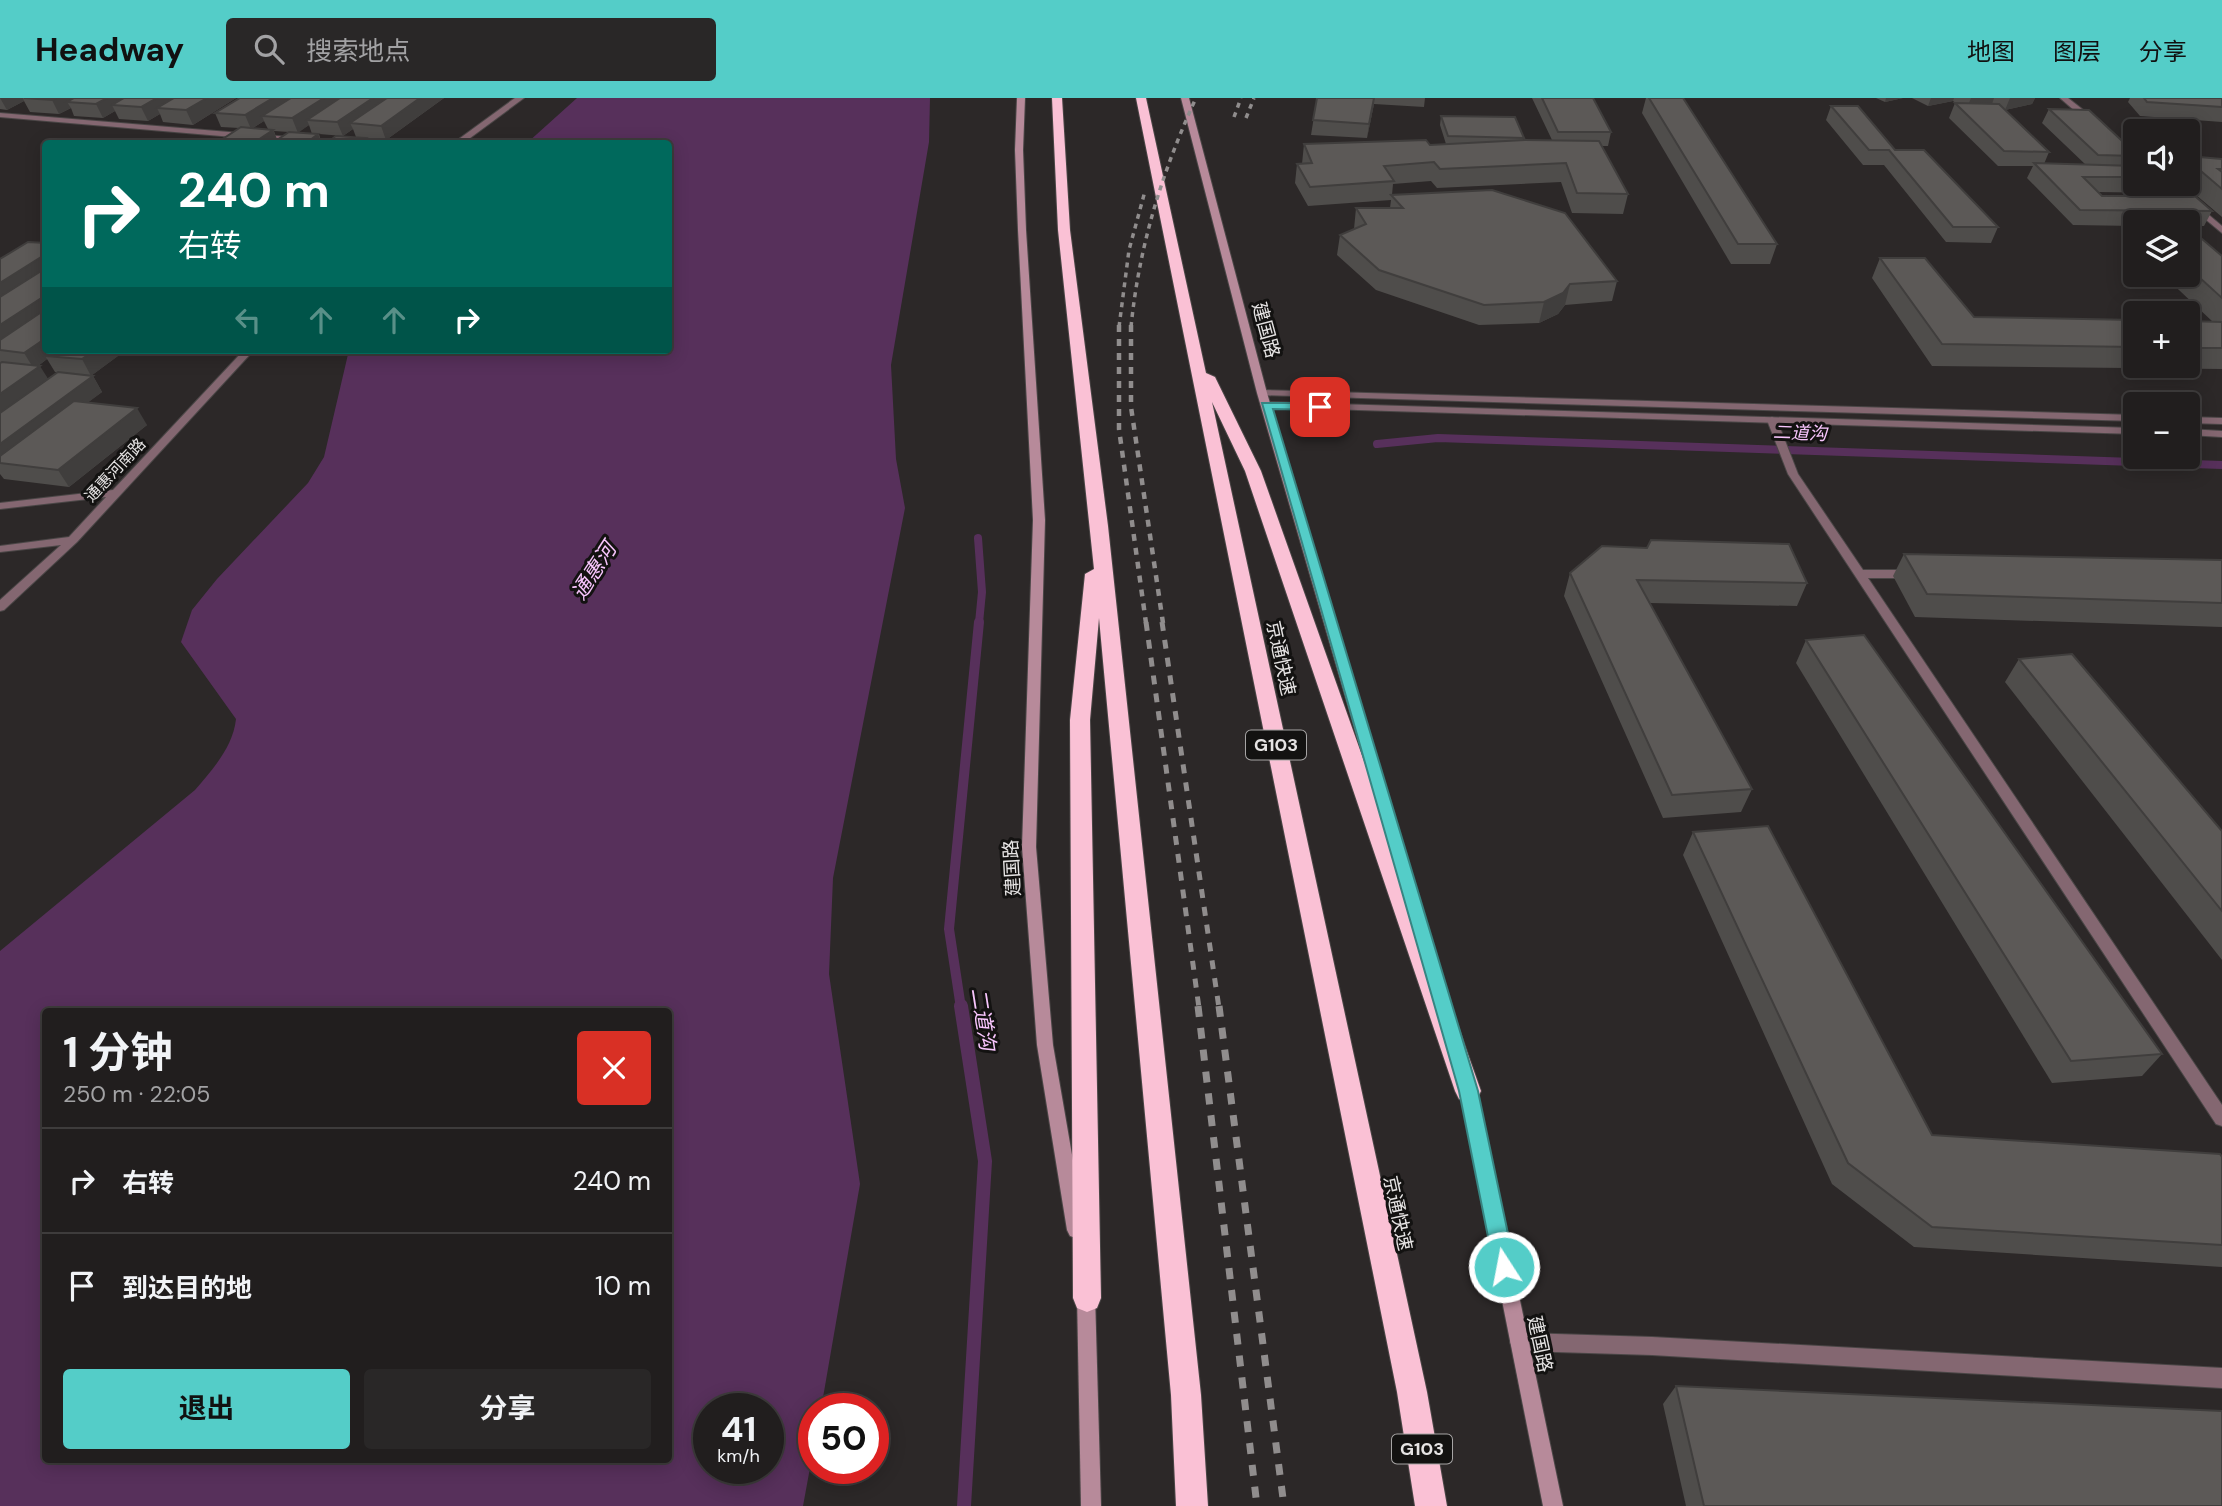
<!DOCTYPE html>
<html lang="zh">
<meta charset="utf-8">
<style>
:root{--surface:#211e1e;--page:#292727;--text:#f1f3f6;--muted:#a2a2a4;--line:#3e3c3c;--accent:#54cdc8}
body{margin:0;font-family:"DM Sans","Noto Sans SC",sans-serif;background:var(--page);color:var(--text);height:100vh;display:flex;flex-direction:column;font-size:26px;white-space:nowrap}
*{box-sizing:border-box;margin:0}
p{font-size:23px;color:var(--muted)}
.icon{flex:none;width:38px;height:38px;fill:none;stroke:currentColor;stroke-width:2;stroke-linecap:round;stroke-linejoin:round}
.map{position:relative;flex:1;overflow:hidden}
.panel{position:absolute;left:42px;top:910px;width:630px;height:455px;display:flex;flex-direction:column;background:var(--surface);border-radius:7px;box-shadow:0 4px 18px #0003,0 0 0 2px var(--line)}
.panel>*{flex:none}
.hud{position:absolute;left:42px;top:42px;width:630px;height:214px;border-radius:7px;box-shadow:0 4px 18px #0003,0 0 0 2px var(--line);background:#00695c;color:#fff;overflow:hidden}
.tools{position:absolute;left:2123px;top:21px;display:grid;gap:14px}
.tools a{display:grid;place-items:center;width:77px;height:77px;border-radius:7px;background:var(--surface);box-shadow:0 4px 18px #0003,0 0 0 2px var(--line);font-size:35px}
.speed{position:absolute;left:693px;top:1295px;display:flex;gap:14px;font-size:35px;font-weight:700;text-align:center}
.speed>*{display:grid;place-content:center;width:91px;height:91px;border-radius:50%;background:var(--surface);box-shadow:0 4px 18px #0003,0 0 0 2px var(--line);line-height:1}
.speed small{font-size:18px;font-weight:400}
.speed .limit{border:10px solid #d22;background:#fff;color:#111}
.pin{position:absolute;display:grid;place-items:center;width:60px;height:60px;color:#fff;margin:-30px;border-radius:14px;box-shadow:0 4px 10px #0006}
.me{position:absolute;width:77px;margin:-38px;rotate:349deg;stroke-linejoin:round;filter:drop-shadow(0 0 5px #0008)}
.turn{display:flex;align-items:center;gap:24px;height:147px;padding:0 21px;font-size:32px}
.turn .icon{width:91px;height:91px;stroke-width:2.5}
.turn b{display:block;font-size:49px;line-height:60px}
.lanes{display:flex;align-items:center;height:66px;padding:0 21px;background:#0003;justify-content:center;gap:35px;direction:ltr}
.lanes .off{opacity:.35}
.round{display:grid;place-items:center;flex:none;width:74px;height:74px;border-radius:7px;background:var(--page)}
.summary{display:flex;align-items:center;justify-content:space-between;height:119px;padding:0 21px}
h1{font-size:42px;font-weight:700;line-height:52px}
.button{display:flex;gap:14px;margin-top:auto;padding:14px 21px}
.button a{flex:1;height:80px;border-radius:7px;background:var(--accent);color:#111;font-size:28px;font-weight:700;line-height:80px;text-align:center}
.button a+a{background:var(--page);color:var(--text)}
ul{padding:0;list-style:none}
li{display:flex;align-items:center;gap:21px;height:105px;padding:0 21px;border-top:2px solid var(--line)}
li div{flex:1}
li b{display:block;font-size:26px}
li em{font-style:normal}
header{display:flex;align-items:center;gap:42px;box-sizing:border-box;height:98px;padding:0 35px;background:var(--accent);color:#111}
header strong{font-size:33px}
nav{display:flex;gap:38px;margin-inline-start:auto;font-size:24px}
.search{width:490px;height:63px;background:var(--page);display:flex;align-items:center;gap:18px;box-sizing:border-box;padding:0 24px;border-radius:7px;color:var(--muted);font-size:26px}
.map>svg:first-child{display:block}
.water{fill:#57305b;fill-rule:evenodd}
.lines{fill:none;stroke-linecap:round;stroke-linejoin:round}
.stream-far2{stroke:#57305b;stroke-width:8}
.stream-far1{stroke:#57305b;stroke-width:10}
.stream{stroke:#57305b;stroke-width:14}
.minor-casing{stroke:#4a4646;stroke-width:2}
.tertiary-casing{stroke:#4a4646;stroke-width:2}
.secondary-casing{stroke:#4a4646;stroke-width:2}
.motorway-casing{stroke:#4a4646;stroke-width:2}
.minor{fill:#846771;fill-rule:evenodd}
.tertiary{fill:#846771;fill-rule:evenodd}
.secondary{fill:#b78a9a;fill-rule:evenodd}
.motorway{fill:#fac1d5;fill-rule:evenodd}
.rail-far3{stroke:#908d8d;stroke-width:3.5;stroke-dasharray:5 5;stroke-linecap:butt}
.rail-far2{stroke:#908d8d;stroke-width:4.5;stroke-dasharray:7 7;stroke-linecap:butt}
.rail-far1{stroke:#908d8d;stroke-width:5;stroke-dasharray:9 9;stroke-linecap:butt}
.rail{stroke:#908d8d;stroke-width:7;stroke-dasharray:11 11;stroke-linecap:butt}
.wall{fill:#4f4d4b;fill-rule:evenodd}
.shaded-wall{fill:#403e3d}
.building{fill:#5c5957;stroke:#403e3d;stroke-width:2}
.route{fill:#54cdc8;stroke:#378582;stroke-width:2}
.labels{text-anchor:middle;dominant-baseline:central;stroke-width:6;stroke-linejoin:round;paint-order:stroke}
.far-street-label{font-size:16px;fill:#e6e4e4;stroke:#131211}
.far-water-label{font-size:18px;font-style:italic;fill:#f8c5fd;stroke:#131211}
.shield{fill:#131211;stroke:#a7a5a5;stroke-width:2}
.shield-label{font-size:18px;font-weight:bold;fill:#e6e4e4}
.street-label{font-size:19px;fill:#e6e4e4;stroke:#131211}
.water-label{font-size:21px;font-style:italic;fill:#f8c5fd;stroke:#131211}
</style>
<header>
<strong>Headway</strong>
<div class="search"><svg class="icon" aria-label="search" viewBox="0 0 24 24"><circle cx="10" cy="10" r="6"/><path d="M15 15l6 6"/></svg>搜索地点</div>
<nav><a>地图</a><a>图层</a><a>分享</a></nav>
</header>
<div class="map">
<svg width="2222" height="1408" viewBox="0 0 2222 1408">
<rect width="100%" height="100%" fill="#2c2828"/>
<path class="water" d="M 577,0 L 930,0 L 929,44 L 891,267 L 896,361 L 905,410 L 833,780 L 829,876 L 860,1086 L 821,1311 L 814,1311 L 814,1348 L 803,1408 L 0,1408 L 0,853 L 195,692 C 213,671 233,649 236,621 L 181,544 L 192,512 L 217,481 L 308,385 L 324,359 L 349,252 L 668,252 L 668,46 L 527,45 ZM 46,914 L 668,914 L 668,1362 L 46,1362 ZM 709,1311 L 768,1311 L 768,1370 L 709,1370 Z"/>
<g class="lines">
<g class="stream-far2">
<polyline points="1377,346 1438,340 2222,367"/>
<polyline points="978,440 982,494 979,525"/>
</g>
<polyline class="stream-far1" points="961,910 949,831 979,524"/>
<polyline class="stream" points="961,908 985,1063 964,1408"/>
<g class="minor-casing">
<g id="minor">
<polygon points="515,0 524,0 462,46 452,46"/>
<polygon points="2060,0 2068,0 2096,22 2096,26 2090,26"/>
<polygon points="0,15 349,44 353,46 315,46 0,19"/>
<polygon points="2163,86 2172,86 2222,128 2222,135"/>
<polygon points="244,252 254,252 77,444 4,512 0,513 0,502 61,447 0,454 0,448 69,439 106,399 0,411 0,405 113,392"/>
<polygon points="1772,319 1777,322 1798,376 1863,472 1913,472 1919,476 1913,480 1868,480 2222,1007 2222,1028 2216,1026 1788,376 1767,322"/>
<polygon points="1520,1235 1652,1239 2222,1270 2222,1290 1652,1257 1520,1253 1513,1251 1510,1244 1513,1237"/>
</g>
</g>
<g class="tertiary-casing">
<g id="tertiary">
<polygon points="1262,292 2135,317 2135,323 1258,297 1258,293"/>
<polygon points="1266,304 2135,330 2135,336 1262,309 1261,307"/>
<polygon points="2188,319 2222,320 2222,326 2188,325"/>
<polygon points="2188,331 2222,333 2222,339 2188,337"/>
</g>
</g>
<g class="secondary-casing">
<g id="secondary">
<polygon points="1017,0 1025,0 1023,52 1026,132 1045,422 1036,749 1053,947 1085,1132 1082,1138 1076,1140 1070,1138 1067,1132 1037,947 1022,749 1033,422 1018,132 1015,52"/>
<polygon points="1181,0 1189,0 1267,295 1418,800 1416,804 1406,804 1404,800 1257,295"/>
<polygon points="1467,980 1473,982 1475,987 1563,1408 1543,1408 1459,987 1461,982"/>
<polygon points="1086,1188 1093,1191 1095,1197 1101,1408 1081,1408 1077,1197 1079,1191"/>
</g>
</g>
<g class="motorway-casing">
<g id="motorway">
<polygon points="1052,0 1062,0 1070,132 1108,428 1201,1297 1208,1408 1176,1408 1171,1297 1099,520 1090,622 1101,1200 1097,1210 1087,1214 1077,1210 1073,1200 1070,622 1085,476 1094,471 1058,132"/>
<polygon points="1136,0 1146,0 1206,275 1215,279 1261,373 1481,993 1477,1001 1468,1004 1459,1001 1455,993 1245,373 1212,304 1427,1294 1447,1408 1415,1408 1397,1294"/>
</g>
</g>
<use href="#minor" class="minor"/>
<use href="#tertiary" class="tertiary"/>
<use href="#secondary" class="secondary"/>
<use href="#motorway" class="motorway"/>
<g class="rail-far3">
<polyline points="1234,19 1241,0"/>
<polyline points="1246,20 1254,0"/>
<polyline points="1119,229 1129,152 1145,93"/>
<path d="M 1131,229 C 1139,148 1162,74 1196,0"/>
</g>
<g class="rail-far2">
<polyline points="1119,227 1119,331 1146,525"/>
<polyline points="1131,227 1131,309 1163,525"/>
</g>
<g class="rail-far1">
<polyline points="1146,524 1199,910"/>
<polyline points="1162,524 1219,910"/>
</g>
<g class="rail">
<polyline points="1198,908 1257,1408"/>
<polyline points="1219,908 1284,1408"/>
</g>
</g>
<g class="wall">
<polygon points="0,0 236,0 193,27 163,24 160,16 148,23 119,21 115,13 103,20 74,18 71,10 59,16 30,14 24,3 7,12 0,11"/>
<path d="M 240,0 L 444,0 L 386,42 L 356,39 L 353,31 L 343,38 L 319,36 L 322,46 L 215,46 L 239,30 L 221,29 L 215,15 ZM 264,23 L 268,31 L 253,30 ZM 309,27 L 312,36 L 298,34 ZM 274,33 L 289,34 L 277,42 Z"/>
<polygon points="1317,0 1425,0 1424,9 1374,6 1367,40 1311,37"/>
<polygon points="1532,0 1593,0 1611,34 1608,48 1602,48 1628,96 1623,116 1572,115 1561,84 1437,90 1431,83 1393,86 1392,97 1617,183 1612,203 1565,207 1558,216 1539,225 1479,227 1376,192 1337,157 1340,137 1354,131 1356,110 1390,110 1391,102 1308,108 1295,85 1297,66 1302,66 1304,46 1430,47 1446,46 1440,27 1441,18 1524,40 1523,42 1552,42"/>
<polygon points="1646,0 1683,0 1777,146 1770,166 1731,166 1642,15"/>
<polygon points="1876,0 1903,0 1885,4"/>
<polygon points="1912,0 2035,0 2032,6 2005,12 2049,54 2044,66 2086,67 2042,25 2049,11 2135,55 2135,63 2133,68 2135,68 2135,86 2169,86 2164,95 2098,94 2102,98 2164,98 2167,91 2212,113 2204,128 2188,128 2188,124 2135,124 2135,128 2073,127 2027,80 2033,68 1998,68 1949,20 1955,5 1957,6 1953,3 1928,8"/>
<polygon points="2130,0 2222,0 2222,24 2140,18 2128,4"/>
<polygon points="1831,8 1895,52 1998,129 1991,145 1946,144 1884,67 1863,67 1826,22"/>
<polygon points="2188,58 2222,61 2222,119 2183,86 2188,86"/>
<polygon points="2188,129 2222,158 2222,271 1932,268 1872,180 1880,160 1974,219 2135,222 2135,268 2188,268 2188,223 2213,224 2163,177 2188,177"/>
<polygon points="2135,133 2135,151 2129,145"/>
<path d="M 0,161 L 46,252 L 126,252 L 92,277 L 93,278 L 102,294 L 88,304 L 147,327 L 69,389 L 4,381 L 0,376 ZM 47,261 L 55,274 L 57,274 L 48,281 L 38,268 Z"/>
<polygon points="1904,456 2222,462 2222,529 1915,519 1893,478"/>
<polygon points="1570,475 1807,485 1797,508 1650,505 1752,691 1741,714 1663,720 1564,498"/>
<polygon points="1806,542 2162,956 2142,978 2052,985 1796,565"/>
<polygon points="2019,561 2222,733 2222,862 2005,584"/>
<polygon points="1693,734 1932,1037 2222,1059 2222,1169 1914,1149 1832,1086 1683,757"/>
<polygon points="1676,1288 2222,1408 1686,1408 1663,1306"/>
</g>
<g class="shaded-wall">
<polygon points="0,0 23,0 24,3 7,12"/>
<polygon points="56,0 89,0 67,4 71,10 59,16 52,2"/>
<polygon points="107,0 139,0 112,7 115,13 103,20 96,6"/>
<polygon points="157,0 188,0 157,10 160,16 148,23 141,9"/>
<polygon points="207,0 236,0 193,27 186,12"/>
<polygon points="273,0 300,0 262,18 264,23 251,31 245,17"/>
<polygon points="324,0 350,0 307,22 309,27 298,35 292,20"/>
<polygon points="373,0 398,0 350,25 353,31 343,38 337,24"/>
<polygon points="420,0 444,0 386,42 381,28"/>
<polygon points="1374,0 1374,6 1367,40 1369,26"/>
<polygon points="1886,0 1903,0 1885,4"/>
<polygon points="1931,0 1954,0 1953,3 1928,8"/>
<polygon points="1971,0 1994,0 1992,6 1967,10"/>
<polygon points="2010,0 2035,0 2032,6 2005,12"/>
<polygon points="273,32 279,46 252,46"/>
<polygon points="318,36 322,46 305,46"/>
<polygon points="366,40 368,46 358,46"/>
<polygon points="46,156 46,177 0,207 0,185"/>
<polygon points="1570,186 1565,207 1558,216 1539,225 1544,204"/>
<polygon points="46,197 46,219 0,250 0,227"/>
<polygon points="46,240 46,252 61,252 45,258 47,261 34,271 24,255"/>
<polygon points="95,252 126,252 91,278 82,261"/>
<polygon points="40,268 50,284 0,320 0,296"/>
<polygon points="93,278 102,294 7,366 0,365 0,346"/>
<polygon points="137,310 147,327 69,389 58,372"/>
</g>
<g class="building">
<polygon points="24,0 56,0 52,2"/>
<polygon points="74,0 107,0 96,6 67,4"/>
<polygon points="124,0 157,0 141,9 112,7"/>
<polygon points="174,0 207,0 186,12 157,10"/>
<polygon points="240,0 273,0 245,17 215,15"/>
<polygon points="291,0 324,0 292,20 262,18"/>
<polygon points="340,0 373,0 337,24 307,22"/>
<polygon points="387,0 420,0 381,28 350,25"/>
<polygon points="1317,0 1374,0 1369,26 1313,22"/>
<polygon points="1542,0 1593,0 1611,34 1558,34"/>
<polygon points="1649,0 1683,0 1777,146 1738,146"/>
<polygon points="2144,0 2222,0 2222,9 2147,4"/>
<polygon points="1955,5 1999,6 2049,54 2004,53"/>
<polygon points="1831,8 1858,8 1895,52 1924,52 1998,129 1953,129 1889,52 1869,52"/>
<polygon points="2049,11 2089,12 2135,55 2135,58 2098,57"/>
<polygon points="1441,18 1515,19 1524,40 1448,38"/>
<polygon points="241,29 273,32 252,46 215,46"/>
<polygon points="289,34 318,36 305,46 271,46"/>
<polygon points="336,38 366,40 358,46 325,46"/>
<polygon points="1426,42 1430,47 1525,42 1599,43 1628,96 1577,95 1566,65 1440,71 1434,64 1384,68 1394,83 1310,89 1297,66 1312,65 1304,46"/>
<polygon points="2188,58 2222,61 2222,71 2218,71 2222,74 2222,91 2188,62"/>
<polygon points="2034,65 2135,68 2135,79 2083,79 2102,98 2175,98 2167,91 2188,92 2212,113 2080,112"/>
<polygon points="1492,92 1565,115 1617,183 1570,186 1563,195 1544,204 1484,207 1379,172 1340,137 1366,126 1356,110 1403,110 1391,97"/>
<polygon points="2188,129 2222,158 2222,200 2188,169"/>
<polygon points="28,144 46,145 46,156 0,185 0,161"/>
<polygon points="1880,160 1925,160 1974,219 2135,222 2135,249 1942,246"/>
<polygon points="46,170 46,197 0,227 0,199"/>
<polygon points="46,211 46,240 24,255 0,252 0,242"/>
<polygon points="2188,223 2222,224 2222,250 2188,250"/>
<polygon points="53,252 95,252 82,261 45,258"/>
<polygon points="2,264 40,268 0,296 0,265"/>
<polygon points="58,274 93,278 0,346 0,315"/>
<polygon points="74,303 137,310 58,372 0,365 0,358"/>
<polygon points="1651,442 1789,446 1807,485 1637,482 1752,691 1672,697 1570,475 1602,448 1647,450"/>
<polygon points="1904,456 2222,462 2222,505 1927,496"/>
<polygon points="1864,537 2162,956 2071,963 1806,542"/>
<polygon points="2072,556 2222,733 2222,813 2019,561"/>
<polygon points="1768,728 1932,1037 2220,1056 2222,1059 2222,1147 1932,1129 1848,1065 1693,734"/>
<polygon points="1676,1288 2222,1313 2222,1408 1704,1408"/>
</g>
<polygon class="route" points="1262,305 1320,305 1325,309 1320,312 1273,311 1478,993 1515,1169 1512,1176 1504,1179 1497,1176 1494,1169 1459,993"/>
<g class="labels">
<g class="far-street-label">
<text transform="translate(115 372) rotate(-47)">通惠河南路</text>
</g>
<g class="far-water-label">
<text transform="translate(1800 335) rotate(2)">二道沟</text>
</g>
<g class="shield">
<rect x="1246" y="632.5" width="60" height="29" rx="5"/>
<rect x="1392" y="1336.5" width="60" height="29" rx="5"/>
</g>
<g class="shield-label">
<text x="1276" y="647">G103</text>
<text x="1422" y="1351">G103</text>
</g>
<g class="street-label">
<text transform="translate(1266 232) rotate(75)">建国路</text>
<text transform="translate(1281 560) rotate(78)">京通快速</text>
<text transform="translate(1012 770) rotate(-93)">建国路</text>
<text transform="translate(1398 1115) rotate(78)">京通快速</text>
<text transform="translate(1540 1246) rotate(78)">建国路</text>
</g>
<g class="water-label">
<text transform="translate(594 473) rotate(-57)">通惠河</text>
<text transform="translate(983 921) rotate(81)">二道沟</text>
</g>
</g>
</svg>
<div class="tools">
<a><svg class="icon" aria-label="sound" viewBox="0 0 24 24"><path d="M4 9h4l5-4v14l-5-4H4zM17 9q2 3 0 6"/></svg></a>
<a><svg class="icon" aria-label="layers" viewBox="0 0 24 24"><path d="M12 4l9 5-9 5-9-5zM3 14l9 5 9-5"/></svg></a>
<a>+</a>
<a>−</a>
</div>
<div class="speed"><div>41<small>km/h</small></div><div class="limit">50</div></div>
<div class="pin" style="left:1320px;top:309px;background:#d93025"><svg class="icon" aria-label="arrive" viewBox="0 0 24 24"><path d="M6 21V4h12l-3 4 3 4H6"/></svg></div>
<svg class="me" style="left:1504px;top:1169px" viewBox="-20 -20 40 40"><circle r="17" fill="#54cdc8" stroke="#fff" stroke-width="3"/><path d="M0-11L8 9 0 5-8 9z" fill="#fff"/></svg>
<div class="hud">
<div class="turn"><svg class="icon" aria-label="right" viewBox="0 0 24 24"><path d="M7 20v-9h11M14 6l5 5-5 5"/></svg><div><b>240 m</b>右转</div></div>
<div class="lanes"><svg class="icon off" aria-label="left" viewBox="0 0 24 24"><path d="M17 20v-9H6M10 6l-5 5 5 5"/></svg><svg class="icon off" aria-label="ahead" viewBox="0 0 24 24"><path d="M12 20V5M6 11l6-6 6 6"/></svg><svg class="icon off" aria-label="ahead" viewBox="0 0 24 24"><path d="M12 20V5M6 11l6-6 6 6"/></svg><svg class="icon" aria-label="right" viewBox="0 0 24 24"><path d="M7 20v-9h11M14 6l5 5-5 5"/></svg></div>
</div>
<section class="panel">
<div class="summary"><div><h1>1 分钟</h1><p>250 m · 22:05</p></div><a class="round" style="background:#d93025;color:#fff"><svg class="icon" aria-label="close" viewBox="0 0 24 24"><path d="M6 6l12 12M18 6L6 18"/></svg></a></div>
<ul>
<li><svg class="icon" aria-label="right" viewBox="0 0 24 24"><path d="M7 20v-9h11M14 6l5 5-5 5"/></svg><div><b>右转</b></div><em>240 m</em></li>
<li><svg class="icon" aria-label="arrive" viewBox="0 0 24 24"><path d="M6 21V4h12l-3 4 3 4H6"/></svg><div><b>到达目的地</b></div><em>10 m</em></li>
</ul>
<div class="button"><a>退出</a><a>分享</a></div>
</section>
</div>
